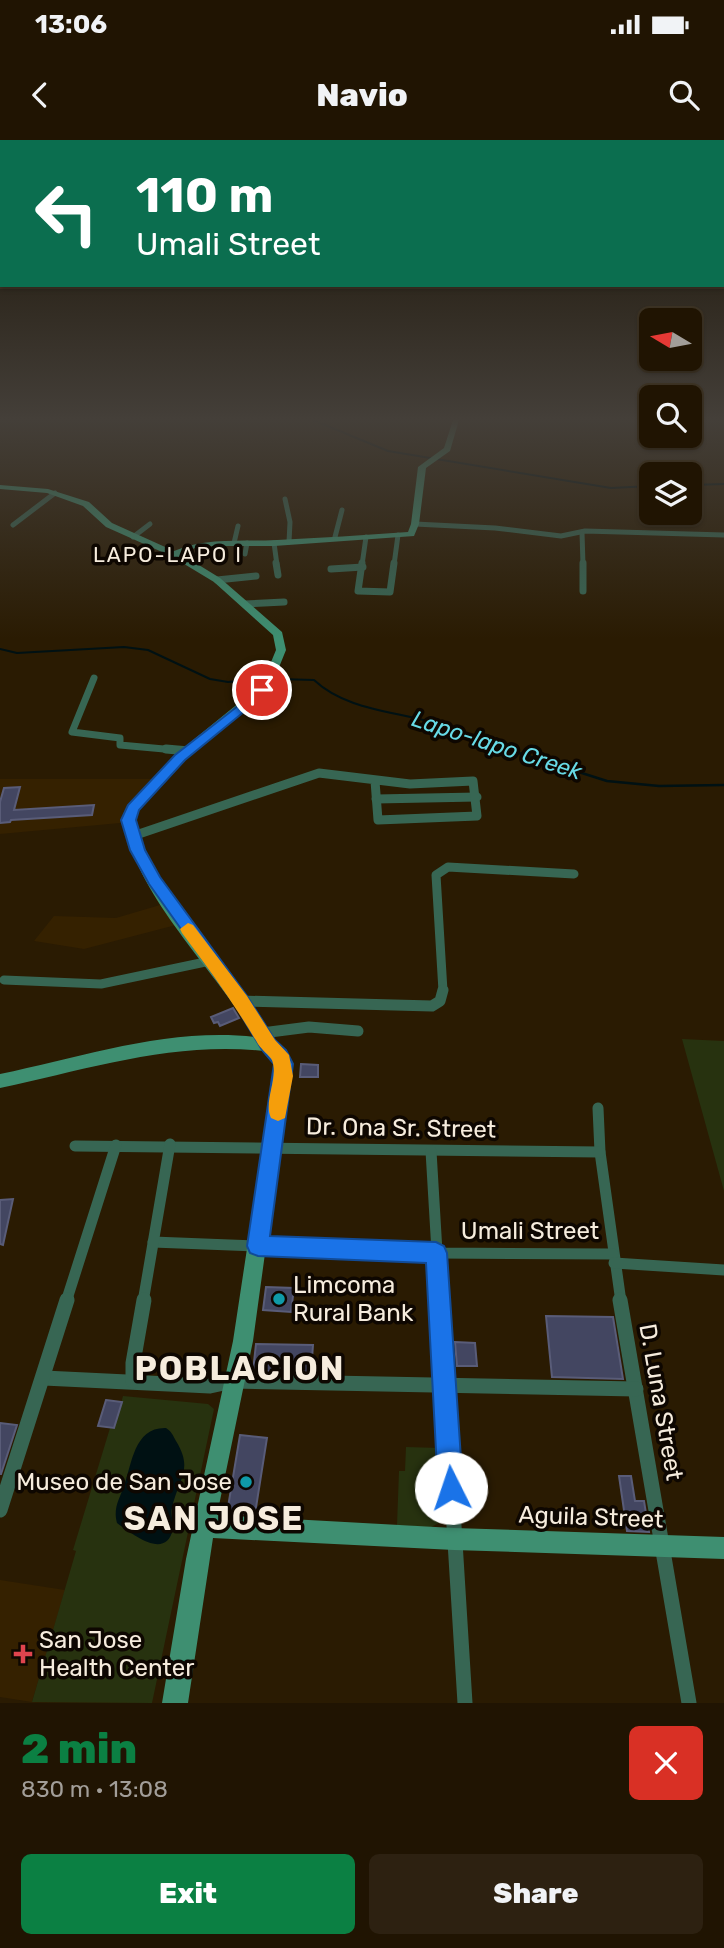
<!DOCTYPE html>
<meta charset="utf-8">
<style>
:root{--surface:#201402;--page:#2d2111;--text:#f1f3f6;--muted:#a29e99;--line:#3d3324;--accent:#0b8043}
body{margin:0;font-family:Rubik,sans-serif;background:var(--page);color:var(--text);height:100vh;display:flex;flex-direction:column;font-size:26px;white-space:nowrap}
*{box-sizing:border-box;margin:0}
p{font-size:23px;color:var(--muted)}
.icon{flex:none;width:38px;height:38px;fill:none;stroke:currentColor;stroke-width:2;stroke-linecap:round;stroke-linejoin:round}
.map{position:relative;height:1563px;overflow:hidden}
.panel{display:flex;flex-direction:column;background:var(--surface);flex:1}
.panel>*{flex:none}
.banner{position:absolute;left:0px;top:0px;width:724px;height:147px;box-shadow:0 2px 5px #0004,0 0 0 2px var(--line);background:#0b6e4f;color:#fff;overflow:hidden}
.needle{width:46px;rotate:280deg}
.tools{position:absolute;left:639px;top:168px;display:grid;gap:14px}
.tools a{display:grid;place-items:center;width:63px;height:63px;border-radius:10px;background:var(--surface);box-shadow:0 2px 5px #0004,0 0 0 2px var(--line);font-size:35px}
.pin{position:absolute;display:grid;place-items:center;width:60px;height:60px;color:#fff;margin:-30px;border:4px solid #fff;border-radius:50%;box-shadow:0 2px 7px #0007}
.me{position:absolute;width:77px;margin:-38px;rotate:356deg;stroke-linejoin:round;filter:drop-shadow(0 0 5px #0008)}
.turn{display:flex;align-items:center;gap:24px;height:147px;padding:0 21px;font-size:32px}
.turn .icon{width:91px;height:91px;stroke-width:2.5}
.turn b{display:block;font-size:49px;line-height:60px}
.round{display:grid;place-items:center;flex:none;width:74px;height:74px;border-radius:10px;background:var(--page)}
.head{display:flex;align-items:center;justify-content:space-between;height:119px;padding:0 21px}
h1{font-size:42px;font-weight:800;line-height:52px;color:var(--accent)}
.button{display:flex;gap:14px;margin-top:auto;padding:14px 21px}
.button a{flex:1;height:80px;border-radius:10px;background:var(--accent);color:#fff;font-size:28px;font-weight:800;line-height:80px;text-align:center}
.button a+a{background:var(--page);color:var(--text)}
.status{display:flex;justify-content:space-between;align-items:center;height:49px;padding:0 35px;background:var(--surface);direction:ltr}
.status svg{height:19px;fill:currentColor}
header{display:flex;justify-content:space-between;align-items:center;height:91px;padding:0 21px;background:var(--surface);font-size:32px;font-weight:800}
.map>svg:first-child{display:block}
.built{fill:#352100}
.green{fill:#27320f}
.water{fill:#001113}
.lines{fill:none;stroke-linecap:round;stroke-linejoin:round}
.stream-far1{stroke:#001113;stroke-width:2}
.stream{stroke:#001113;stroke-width:2.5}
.building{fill:#434661;stroke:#595c78;stroke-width:2}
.street-far4{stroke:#376653;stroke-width:5}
.street-far3{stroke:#376653;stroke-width:7}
.street-far2{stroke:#376653;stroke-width:9}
.street-far1{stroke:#376653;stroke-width:11}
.street{stroke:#376653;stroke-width:15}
.secondary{fill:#3e8f71;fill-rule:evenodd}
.route{fill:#1a73e8;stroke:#114b97;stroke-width:2}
.slow{fill:#f59e0b}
.culture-dot{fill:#0f9aa8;stroke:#0e0701;stroke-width:2.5}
.health-dot{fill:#e0444e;stroke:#0e0701;stroke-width:2.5}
.labels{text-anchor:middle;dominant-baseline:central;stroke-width:7;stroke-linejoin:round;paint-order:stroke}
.far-quarter-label{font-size:21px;letter-spacing:2px;fill:#f6ecdd;stroke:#0e0701}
.water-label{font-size:23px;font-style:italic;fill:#67dae6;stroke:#0e0701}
.near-street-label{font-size:24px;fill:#f6ecdd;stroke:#0e0701}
.near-poi-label{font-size:24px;fill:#f6ecdd;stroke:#0e0701;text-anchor:start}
.near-district-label{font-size:33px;font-weight:bold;letter-spacing:2px;fill:#f6ecdd;stroke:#0e0701}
</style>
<div class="status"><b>13:06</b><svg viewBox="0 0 49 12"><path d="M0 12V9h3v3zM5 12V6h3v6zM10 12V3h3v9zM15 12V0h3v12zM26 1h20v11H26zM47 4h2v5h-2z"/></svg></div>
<header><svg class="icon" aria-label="back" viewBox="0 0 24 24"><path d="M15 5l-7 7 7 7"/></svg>Navio<svg class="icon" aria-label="search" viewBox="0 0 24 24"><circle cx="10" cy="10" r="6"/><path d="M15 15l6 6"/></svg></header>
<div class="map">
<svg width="724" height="1563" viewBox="0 0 724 1563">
<rect width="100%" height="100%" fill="#2a1b02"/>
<g class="built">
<polygon points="0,639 152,639 120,683 0,694"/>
<polygon points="160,765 176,785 84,809 34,801 54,776 116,778"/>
<polygon points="0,1440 65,1450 32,1562 0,1557"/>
</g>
<g class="green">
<polygon points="682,899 724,901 724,1051"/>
<polygon points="123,1256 208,1264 214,1269 152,1563 32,1562 76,1411 73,1410 110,1288 114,1289"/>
<polygon points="406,1307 440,1308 444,1371 441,1382 431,1387 397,1385 399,1331 405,1331"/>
</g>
<path class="water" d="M 166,1288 C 172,1292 172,1294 176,1301 C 194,1330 178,1339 172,1368 C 170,1374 174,1382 173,1389 C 166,1421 132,1394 117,1383 C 113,1368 119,1360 124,1346 C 132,1324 134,1287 166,1288 Z"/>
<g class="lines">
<g class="stream-far1">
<polyline points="313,280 388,311 611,348 651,346"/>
<polyline points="690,345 724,344"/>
<polyline points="0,509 17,513 124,507 148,510 210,539 228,542 261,539"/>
<path d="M 277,539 L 314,540 C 346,570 394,571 434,583 C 460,590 485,601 511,611"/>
</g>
<polyline class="stream" points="506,609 607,641 659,646 724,645"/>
</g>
<g class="building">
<polygon points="20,647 14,670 94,665 92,675 11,680 10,682 0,683 0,662 4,648"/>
<polygon points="233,868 239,878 220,886 218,882 214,883 211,877"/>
<polygon points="301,924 318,925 318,937 300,937"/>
<polygon points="13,1059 3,1105 0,1104 0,1060"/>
<polygon points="266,1147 294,1148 291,1172 263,1170"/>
<polygon points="546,1176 613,1177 623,1239 552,1237"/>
<polygon points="455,1202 475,1203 477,1226 457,1226"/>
<polygon points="256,1204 313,1205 311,1232 253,1231"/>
<polygon points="106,1260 122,1262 114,1288 98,1286"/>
<polygon points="0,1283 17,1285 1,1334 0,1334"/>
<polygon points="240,1295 267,1298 255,1374 227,1373"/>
<polygon points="619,1336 631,1336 635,1361 644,1361 649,1392 627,1391"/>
</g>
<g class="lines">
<g class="street-far4">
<polyline points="285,359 290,382 289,402"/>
<polyline points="415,384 495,388 561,396 585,391 724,395"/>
<polyline points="13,385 55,353"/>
<polyline points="582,392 583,425"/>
<polyline points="133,397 150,384"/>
<polyline points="335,397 342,370"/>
<polyline points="234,403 238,386"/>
<polyline points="274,403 277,425"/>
<polyline points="245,414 247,403"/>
<polyline points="362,425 366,397"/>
<polyline points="394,425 398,395"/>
</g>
<g class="street-far3">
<polyline points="276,423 278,435"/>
<polyline points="362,423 358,451 390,452 394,423"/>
<polyline points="583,423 583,451"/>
<polyline points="331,429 363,427"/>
<polyline points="217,440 256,436"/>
<polyline points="245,464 284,462"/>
<polyline points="94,538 72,592 120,598 120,605 186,611"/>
</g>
<g class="street-far2">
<polyline points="166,609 189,611"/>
<polyline points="376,659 477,657"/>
<polyline points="133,696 319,633 410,644 473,641 477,676 378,680 375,641"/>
<polyline points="4,840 101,844 210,821"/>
<polyline points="443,851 436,735 448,727 574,734"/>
</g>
<g class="street-far1">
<polyline points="241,861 432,866 440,861 443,850"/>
<polyline points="262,893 309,887 358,891"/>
<polyline points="598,968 600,1012 621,1162"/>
<polyline points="75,1006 600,1012"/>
<polyline points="431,1011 440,1162"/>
<polyline points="153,1102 436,1113 613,1114"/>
<polyline points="614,1123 724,1130"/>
<polyline points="66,1162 116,1005"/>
<polyline points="143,1162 170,1004"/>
</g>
<g class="street">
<polyline points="440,1160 465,1563"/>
<polyline points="620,1160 689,1563"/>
<polyline points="44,1238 210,1246 233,1241 636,1249"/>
<polyline points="133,1241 133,1223 144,1160"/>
<polyline points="0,1370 67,1160"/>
</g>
<path class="secondary" d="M 453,280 L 459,280 L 450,311 L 426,328 L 419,384 L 414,396 L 274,406 L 213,406 L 195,408 L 181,414 L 220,438 L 282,492 L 286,510 L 271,547 L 184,620 L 135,675 L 138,694 L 161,742 L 247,858 L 291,924 L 253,1201 L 217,1375 L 454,1388 L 724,1397 L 724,1419 L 454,1410 L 213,1398 L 188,1563 L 162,1563 L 186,1419 L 233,1201 L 275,924 L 264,911 C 174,901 88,929 0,948 L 0,934 C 83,917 169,887 255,897 C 215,828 132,754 123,674 L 176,614 L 262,544 L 276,510 L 273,495 L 214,442 L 171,416 L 106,387 L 83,366 L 47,353 L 0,349 L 0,345 L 48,349 L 89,362 L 112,383 L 174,411 C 208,397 241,402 277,400 C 320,398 364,395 408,392 L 411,384 L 418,327 L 444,308 Z"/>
</g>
<linearGradient id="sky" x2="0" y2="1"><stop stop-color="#170f01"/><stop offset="0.56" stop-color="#443f39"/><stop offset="1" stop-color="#443f39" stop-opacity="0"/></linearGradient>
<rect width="724" height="499" fill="url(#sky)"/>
<polygon class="route" points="262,547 267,548 267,553 185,620 139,670 136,680 145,710 160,737 247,856 275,900 286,910 293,924 270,1096 436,1102 444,1106 447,1113 463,1348 460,1357 451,1361 442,1357 438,1348 426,1123 258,1116 250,1113 247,1106 274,924 262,910 235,865 149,744 130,710 121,680 128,665 175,615"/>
<path class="slow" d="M 188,783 L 193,785 L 247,856 L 275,900 L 289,915 L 293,936 L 285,978 L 278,981 L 271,978 C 263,961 279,939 272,920 C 269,915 262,910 258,904 C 235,865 209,829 182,793 L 180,789 Z"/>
<g class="culture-dot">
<circle cx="279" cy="1159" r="7"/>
<circle cx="246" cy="1342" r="7"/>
</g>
<path class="health-dot" d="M19.5 1503.5h7v7h7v7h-7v7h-7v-7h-7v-7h7z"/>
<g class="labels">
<g class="far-quarter-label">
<text x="168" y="414">LAPO-LAPO I</text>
</g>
<g class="water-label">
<text transform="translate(497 605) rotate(18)">Lapo-lapo Creek</text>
</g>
<g class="near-street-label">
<text transform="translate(401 988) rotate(1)">Dr. Ona Sr. Street</text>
<text x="530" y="1091">Umali Street</text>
<text transform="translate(661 1262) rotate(80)">D. Luna Street</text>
<text transform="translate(591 1377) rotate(2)">Aguila Street</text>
</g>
<g class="near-poi-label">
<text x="293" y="1145">Limcoma<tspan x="293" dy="28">Rural Bank</tspan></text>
<text x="232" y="1342" text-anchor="end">Museo de San Jose</text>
<text x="39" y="1500">San Jose<tspan x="39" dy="28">Health Center</tspan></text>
</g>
<g class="near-district-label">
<text x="240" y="1228">POBLACION</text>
<text x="214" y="1378">SAN JOSE</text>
</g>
</g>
</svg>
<div class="tools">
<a><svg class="needle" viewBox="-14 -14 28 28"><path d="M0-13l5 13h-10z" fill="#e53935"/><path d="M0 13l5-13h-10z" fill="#a29e99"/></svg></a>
<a><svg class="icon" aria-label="search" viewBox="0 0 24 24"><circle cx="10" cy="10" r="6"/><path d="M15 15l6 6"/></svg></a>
<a><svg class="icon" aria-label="layers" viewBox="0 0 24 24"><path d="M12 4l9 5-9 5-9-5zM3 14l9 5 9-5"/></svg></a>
</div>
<div class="pin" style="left:262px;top:550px;background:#d93025"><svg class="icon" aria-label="arrive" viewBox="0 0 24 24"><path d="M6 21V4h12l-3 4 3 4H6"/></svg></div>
<svg class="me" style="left:451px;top:1348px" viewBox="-20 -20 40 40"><circle r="19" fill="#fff"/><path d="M0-13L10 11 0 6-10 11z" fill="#1a73e8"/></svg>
<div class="banner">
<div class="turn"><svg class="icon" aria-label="left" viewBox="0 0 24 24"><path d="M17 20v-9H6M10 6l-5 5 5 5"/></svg><div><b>110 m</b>Umali Street</div></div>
</div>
</div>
<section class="panel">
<div class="head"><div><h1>2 min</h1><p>830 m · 13:08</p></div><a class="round" style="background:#d93025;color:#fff"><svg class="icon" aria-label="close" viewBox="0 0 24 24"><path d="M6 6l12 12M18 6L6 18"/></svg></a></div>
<div class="button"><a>Exit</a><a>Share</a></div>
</section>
